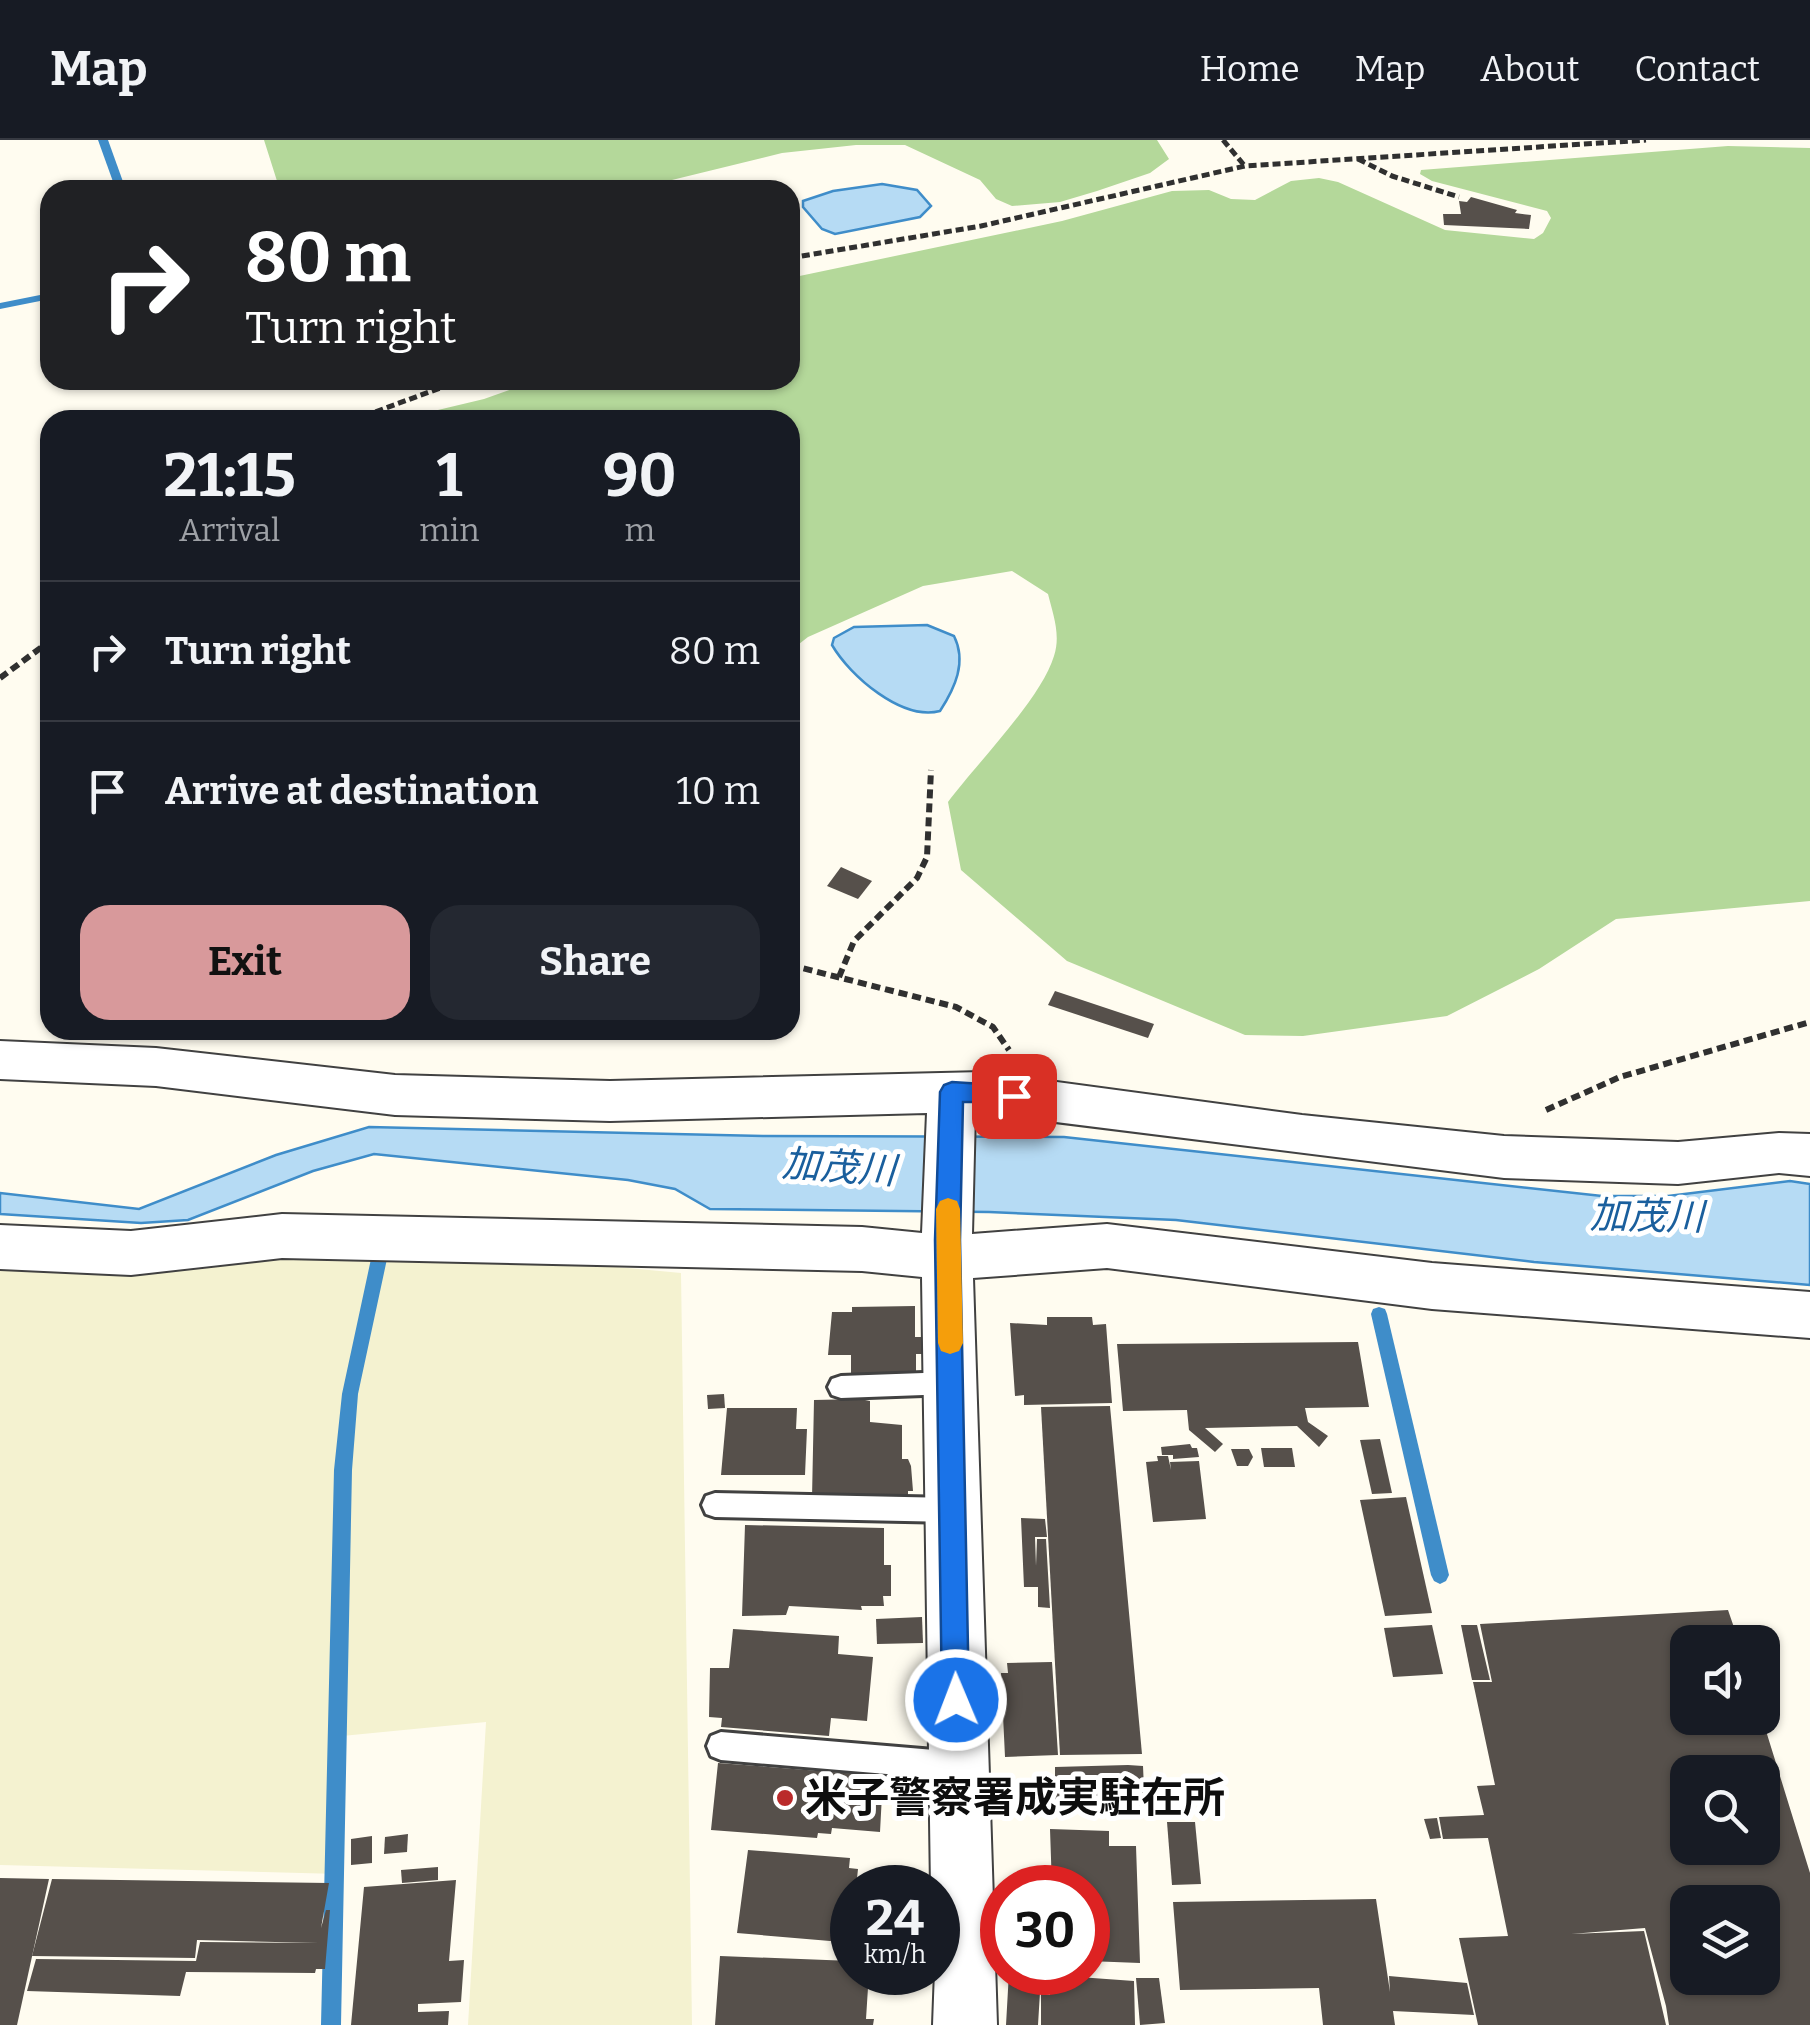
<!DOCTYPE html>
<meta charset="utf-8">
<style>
:root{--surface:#171b24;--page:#242831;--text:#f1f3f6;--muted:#9ea1a6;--line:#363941;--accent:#d8999b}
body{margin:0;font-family:Bitter,"Noto Sans JP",serif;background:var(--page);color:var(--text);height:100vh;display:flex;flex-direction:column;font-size:38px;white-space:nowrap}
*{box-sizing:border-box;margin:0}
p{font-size:32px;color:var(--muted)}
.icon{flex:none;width:55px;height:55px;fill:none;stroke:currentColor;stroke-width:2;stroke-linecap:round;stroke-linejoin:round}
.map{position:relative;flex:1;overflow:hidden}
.panel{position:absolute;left:40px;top:270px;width:760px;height:630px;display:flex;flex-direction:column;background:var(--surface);border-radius:30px;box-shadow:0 2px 8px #0004}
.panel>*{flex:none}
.banner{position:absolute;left:40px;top:40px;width:760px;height:210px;border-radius:30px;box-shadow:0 2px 8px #0004;background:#202124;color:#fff;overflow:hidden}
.buttons{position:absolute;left:1670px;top:1485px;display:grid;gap:20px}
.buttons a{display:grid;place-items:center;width:110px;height:110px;border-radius:20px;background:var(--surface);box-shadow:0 2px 8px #0004;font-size:50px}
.speed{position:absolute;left:830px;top:1725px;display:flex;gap:20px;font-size:50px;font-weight:700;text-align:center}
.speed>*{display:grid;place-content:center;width:130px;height:130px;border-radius:50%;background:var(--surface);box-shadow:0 2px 8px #0004;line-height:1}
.speed small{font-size:25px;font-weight:400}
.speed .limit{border:15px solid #d22;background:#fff;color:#111}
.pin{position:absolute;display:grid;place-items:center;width:85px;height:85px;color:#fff;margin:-42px;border-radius:20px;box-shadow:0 5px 15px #0006}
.me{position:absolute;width:110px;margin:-55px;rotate:359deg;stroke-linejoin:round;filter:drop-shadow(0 0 8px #0008)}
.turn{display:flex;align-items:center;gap:35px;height:210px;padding:0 40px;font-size:45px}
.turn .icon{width:130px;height:130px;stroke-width:2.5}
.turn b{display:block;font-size:70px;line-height:85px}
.eta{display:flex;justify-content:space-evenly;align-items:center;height:170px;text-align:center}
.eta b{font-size:60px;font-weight:700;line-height:70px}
.primary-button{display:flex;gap:20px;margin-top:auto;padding:20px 40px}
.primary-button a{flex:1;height:115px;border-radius:30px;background:var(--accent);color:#111;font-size:40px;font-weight:700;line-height:115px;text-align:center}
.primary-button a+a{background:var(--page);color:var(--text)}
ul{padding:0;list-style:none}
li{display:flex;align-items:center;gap:30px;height:140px;padding:0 40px;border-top:2px solid var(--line)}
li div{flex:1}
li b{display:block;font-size:38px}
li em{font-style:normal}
header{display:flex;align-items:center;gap:60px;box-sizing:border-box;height:140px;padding:0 50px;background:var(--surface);border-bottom:2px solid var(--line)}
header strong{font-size:48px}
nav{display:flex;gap:55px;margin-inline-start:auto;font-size:35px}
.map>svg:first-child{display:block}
.farmland{fill:#f4f2d0}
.forest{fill:#b4d89a}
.water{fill:#b6dbf4;stroke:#3f8dc9;stroke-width:2.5}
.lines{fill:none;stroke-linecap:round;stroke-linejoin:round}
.stream{fill:#3f8dc9;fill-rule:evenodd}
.building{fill:#56504b;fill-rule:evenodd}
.lane-casing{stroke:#414141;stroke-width:6}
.street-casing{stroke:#414141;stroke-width:4}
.path-far1{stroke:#303030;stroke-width:5;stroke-dasharray:8 4;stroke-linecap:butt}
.path{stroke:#303030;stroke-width:6;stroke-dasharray:9 5;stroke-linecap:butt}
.lane{fill:#fff;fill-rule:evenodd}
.street{fill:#fff;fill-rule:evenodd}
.route{fill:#1a73e8;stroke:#114b97;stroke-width:2.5}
.slow{fill:#f59e0b}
.poi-dot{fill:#ba2a2b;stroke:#fff;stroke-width:4}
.labels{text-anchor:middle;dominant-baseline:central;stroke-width:10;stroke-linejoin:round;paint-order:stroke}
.water-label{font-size:38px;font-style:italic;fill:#1a5f9d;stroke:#fff}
.near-poi-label{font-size:42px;font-weight:bold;fill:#0e0e0e;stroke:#fff;text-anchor:start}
</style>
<header>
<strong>Map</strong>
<nav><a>Home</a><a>Map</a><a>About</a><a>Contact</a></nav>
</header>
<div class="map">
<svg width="1810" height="1885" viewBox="0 0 1810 1885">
<rect width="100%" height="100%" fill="#fffcf0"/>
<polygon class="farmland" points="448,1111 681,1133 692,1885 468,1885 486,1582 342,1596 339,1734 0,1725 0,1118"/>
<g class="forest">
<polygon points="264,0 1157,0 1169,19 1150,33 1097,51 1060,62 1012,66 996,59 980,40 905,5 856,5 782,13 631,50 275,50 277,41"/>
<path d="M 1728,6 L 1810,8 L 1810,761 L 1616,779 L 1539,829 L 1447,876 L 1303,896 L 1245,895 L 1067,821 L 961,730 L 948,662 C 977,623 1041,559 1054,516 C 1061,495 1053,474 1048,454 L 1012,431 L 923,446 L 808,497 L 790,511 L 790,280 L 396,280 L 484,259 L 538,240 L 790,240 L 790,138 L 1062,81 L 1172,51 L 1209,50 L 1231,59 L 1255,60 L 1291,41 L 1319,38 L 1338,42 L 1445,90 L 1534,99 L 1543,93 L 1551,78 L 1547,71 L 1432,41 L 1420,34 L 1421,30 Z"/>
</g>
<g class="water">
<polygon points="882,44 917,50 931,66 920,77 835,94 822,89 803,67 803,61 833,51"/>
<path d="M 927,485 L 954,496 C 967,522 955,548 940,571 C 902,581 850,536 832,505 L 834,498 L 854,487 Z"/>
<polygon points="369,987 763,996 1064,997 1602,1056 1668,1056 1790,1041 1810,1044 1810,1145 1534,1122 1176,1080 989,1072 710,1069 675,1049 628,1040 374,1014 313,1031 188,1080 141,1083 0,1074 0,1053 139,1069 276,1015"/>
</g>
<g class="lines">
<g class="stream">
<polygon points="98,0 108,0 126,50 116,50"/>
<polygon points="50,153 50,159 0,169 0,163"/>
<polygon points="382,1098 388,1100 390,1105 358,1254 352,1330 341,1885 321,1885 334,1330 342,1254 374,1105 376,1100"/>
<polygon points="1379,1167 1385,1169 1387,1174 1449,1435 1446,1441 1440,1444 1434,1441 1431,1435 1371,1174 1373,1169"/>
</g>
</g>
<g class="building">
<polygon points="1471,57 1517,70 1515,73 1531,75 1529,89 1444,85 1443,74 1461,74 1459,61 1467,62"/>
<polygon points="841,727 872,741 858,759 827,746"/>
<polygon points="1055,851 1154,884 1148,898 1048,865"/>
<polygon points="915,1166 915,1197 922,1197 923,1214 916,1214 916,1237 851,1237 851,1215 828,1215 832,1172 852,1172 852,1167"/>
<polygon points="1047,1177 1092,1177 1093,1185 1106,1184 1112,1263 1024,1265 1024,1255 1015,1256 1010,1183 1047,1185"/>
<polygon points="1358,1202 1369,1267 1305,1268 1308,1282 1328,1296 1319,1307 1297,1286 1205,1288 1223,1304 1215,1312 1189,1290 1187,1270 1123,1271 1117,1204"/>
<polygon points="724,1254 725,1268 708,1269 707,1255"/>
<polygon points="860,1259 870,1261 870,1282 902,1285 902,1319 908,1319 911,1326 913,1351 908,1351 908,1357 812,1358 814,1260"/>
<polygon points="1110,1266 1142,1614 1060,1615 1041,1267"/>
<polygon points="727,1268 797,1268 796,1289 807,1289 805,1335 721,1335"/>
<polygon points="1380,1299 1392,1353 1372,1354 1360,1300"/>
<polygon points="1190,1304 1192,1308 1197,1308 1199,1317 1173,1319 1173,1315 1162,1315 1161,1307"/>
<polygon points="1261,1308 1292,1308 1295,1327 1264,1327"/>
<polygon points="1231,1309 1249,1309 1253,1317 1248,1326 1237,1326"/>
<polygon points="1157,1316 1168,1316 1171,1330 1170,1322 1199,1321 1206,1379 1153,1382 1146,1322 1158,1321"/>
<polygon points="1406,1357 1432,1473 1385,1476 1360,1360"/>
<polygon points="1021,1378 1045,1379 1047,1397 1035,1397 1036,1426 1037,1399 1046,1399 1050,1468 1038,1467 1038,1447 1024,1447"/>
<polygon points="745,1385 884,1388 884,1425 891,1425 891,1456 883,1456 884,1466 861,1466 862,1470 789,1466 786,1475 742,1476"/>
<path d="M 1728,1470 L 1739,1502 L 1688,1502 L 1688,1578 L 1762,1578 L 1810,1733 L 1810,1885 L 1669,1885 L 1666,1866 L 1645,1788 L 1571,1794 L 1644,1791 L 1666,1885 L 1478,1885 L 1459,1798 L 1508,1796 L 1488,1698 L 1443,1699 L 1439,1677 L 1484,1675 L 1477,1646 L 1495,1645 L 1473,1542 L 1492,1542 L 1480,1484 ZM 1688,1632 L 1762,1632 L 1762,1708 L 1688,1708 ZM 1688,1762 L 1762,1762 L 1762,1838 L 1688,1838 Z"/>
<polygon points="922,1477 923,1503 877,1504 876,1479"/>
<polygon points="1432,1485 1443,1534 1393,1537 1384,1488"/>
<polygon points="1461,1485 1477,1485 1490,1540 1472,1540"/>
<polygon points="733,1489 839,1496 838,1514 873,1517 867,1581 831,1578 829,1596 721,1587 722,1578 709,1577 710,1528 729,1528"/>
<polygon points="1052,1522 1058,1615 1005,1617 1001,1533 1008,1533 1007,1523"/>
<polygon points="718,1623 883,1636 880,1692 832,1688 831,1694 818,1693 817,1698 711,1690"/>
<polygon points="1128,1625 1143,1626 1145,1671 1048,1671 1046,1642 1055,1643 1055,1627"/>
<polygon points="1437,1678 1441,1698 1430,1699 1424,1679"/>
<polygon points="1167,1682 1195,1682 1201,1744 1172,1745"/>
<polygon points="1050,1689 1109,1691 1109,1706 1136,1706 1140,1823 1088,1821 1088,1748 1052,1748"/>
<polygon points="408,1694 407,1712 384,1714 385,1697"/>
<polygon points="372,1696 372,1723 351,1725 351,1699"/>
<polygon points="748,1710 850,1718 849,1728 858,1729 856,1748 852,1748 852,1790 843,1790 842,1802 737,1793"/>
<polygon points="438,1727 438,1740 402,1743 401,1730"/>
<polygon points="0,1738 49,1739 17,1885 0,1885"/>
<polygon points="877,1738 923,1741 923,1748 876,1748"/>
<polygon points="52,1739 329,1743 321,1788 326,1770 330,1770 325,1829 316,1829 315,1833 186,1832 180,1856 27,1851 36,1819 196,1821 200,1802 319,1803 197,1800 195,1818 32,1816"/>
<polygon points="456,1740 449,1821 464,1820 461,1862 418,1864 418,1872 449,1871 448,1885 351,1885 364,1747"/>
<polygon points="1376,1759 1390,1852 1389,1836 1467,1843 1474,1875 1393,1871 1395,1885 1323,1885 1319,1848 1180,1850 1173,1762"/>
<polygon points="720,1816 852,1821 852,1832 869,1832 866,1879 874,1879 873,1885 715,1885"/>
<polygon points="1009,1832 1049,1834 1049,1853 1040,1852 1038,1885 1006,1885"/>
<polygon points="1051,1835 1134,1841 1135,1885 1041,1885 1041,1854 1050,1855"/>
<polygon points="1136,1838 1159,1838 1165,1883 1140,1885"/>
</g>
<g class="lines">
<g class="lane-casing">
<g id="lane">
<polygon points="951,1232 960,1235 964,1243 960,1251 951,1254 841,1258 832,1255 828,1247 832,1239 841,1236"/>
<polygon points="715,1353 952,1358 961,1361 965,1370 961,1379 952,1382 715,1377 706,1374 702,1365 706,1356"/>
<polygon points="721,1592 958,1612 968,1616 972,1626 968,1636 958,1640 721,1620 711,1616 707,1606 711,1596"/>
</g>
</g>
<g class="street-casing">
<polygon id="street" points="0,901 156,908 395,935 610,941 983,932 1302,975 1504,996 1678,1002 1779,993 1810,994 1810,1036 1779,1033 1678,1044 1504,1038 975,972 972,1094 1107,1084 1432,1123 1810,1152 1810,1198 1432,1169 1107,1128 973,1138 997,1885 933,1885 938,1748 931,1748 922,1137 862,1131 282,1118 131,1135 0,1129 0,1085 131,1091 282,1074 862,1087 922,1093 927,973 610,981 395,975 156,946 0,939"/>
</g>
<g class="path-far1">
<polyline points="1223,0 1244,25"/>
<polyline points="1358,19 1392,36 1459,57"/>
<polyline points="790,118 981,86 1245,26 1646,0"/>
<polyline points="353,280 462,240"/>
</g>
<g class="path">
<polyline points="0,538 50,501"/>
<polyline points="790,825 956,867 993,887 1009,910"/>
<polyline points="839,837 854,801 917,738 927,717 931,630"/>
<polyline points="1546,970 1620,937 1810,882"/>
</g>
<use href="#lane" class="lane"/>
<use href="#street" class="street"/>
</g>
<polygon class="route" points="952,942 1014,946 1022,949 1025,956 1022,962 963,962 960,1100 969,1560 965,1570 956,1574 946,1570 942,1560 935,1100 940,952 944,945"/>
<polygon class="slow" points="948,1058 957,1061 960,1069 963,1203 959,1211 950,1214 941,1211 938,1203 936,1069 940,1061"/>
<circle class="poi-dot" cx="785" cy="1658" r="10"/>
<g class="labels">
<g class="water-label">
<text transform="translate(839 1027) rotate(4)">加茂川</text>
<text transform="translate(1647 1076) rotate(1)">加茂川</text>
</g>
<g class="near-poi-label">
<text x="805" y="1658">米子警察署成実駐在所</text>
</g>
</g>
</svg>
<div class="buttons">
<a><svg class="icon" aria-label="sound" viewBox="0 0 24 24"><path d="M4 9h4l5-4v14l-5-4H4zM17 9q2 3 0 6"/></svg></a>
<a><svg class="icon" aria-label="search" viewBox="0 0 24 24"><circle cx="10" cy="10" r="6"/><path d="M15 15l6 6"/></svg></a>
<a><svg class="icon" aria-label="layers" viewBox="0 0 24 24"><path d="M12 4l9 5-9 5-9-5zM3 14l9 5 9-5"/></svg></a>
</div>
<div class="speed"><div>24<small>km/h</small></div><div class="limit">30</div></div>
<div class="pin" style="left:1014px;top:956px;background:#d93025"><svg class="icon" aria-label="arrive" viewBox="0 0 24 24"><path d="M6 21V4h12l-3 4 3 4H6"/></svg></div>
<svg class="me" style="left:956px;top:1560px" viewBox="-20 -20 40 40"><circle r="17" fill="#1a73e8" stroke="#fff" stroke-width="3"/><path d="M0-11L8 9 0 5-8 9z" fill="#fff"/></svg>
<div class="banner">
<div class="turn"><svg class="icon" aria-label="right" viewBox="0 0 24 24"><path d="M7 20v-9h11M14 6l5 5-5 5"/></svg><div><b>80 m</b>Turn right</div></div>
</div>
<section class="panel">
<div class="eta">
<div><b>21:15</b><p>Arrival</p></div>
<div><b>1</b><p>min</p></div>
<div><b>90</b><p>m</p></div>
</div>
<ul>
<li><svg class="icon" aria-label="right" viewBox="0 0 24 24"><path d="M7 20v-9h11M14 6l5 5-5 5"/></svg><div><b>Turn right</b></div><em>80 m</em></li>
<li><svg class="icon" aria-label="arrive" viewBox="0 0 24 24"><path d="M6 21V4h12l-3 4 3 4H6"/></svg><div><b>Arrive at destination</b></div><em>10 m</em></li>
</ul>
<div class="primary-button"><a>Exit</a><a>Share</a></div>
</section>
</div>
